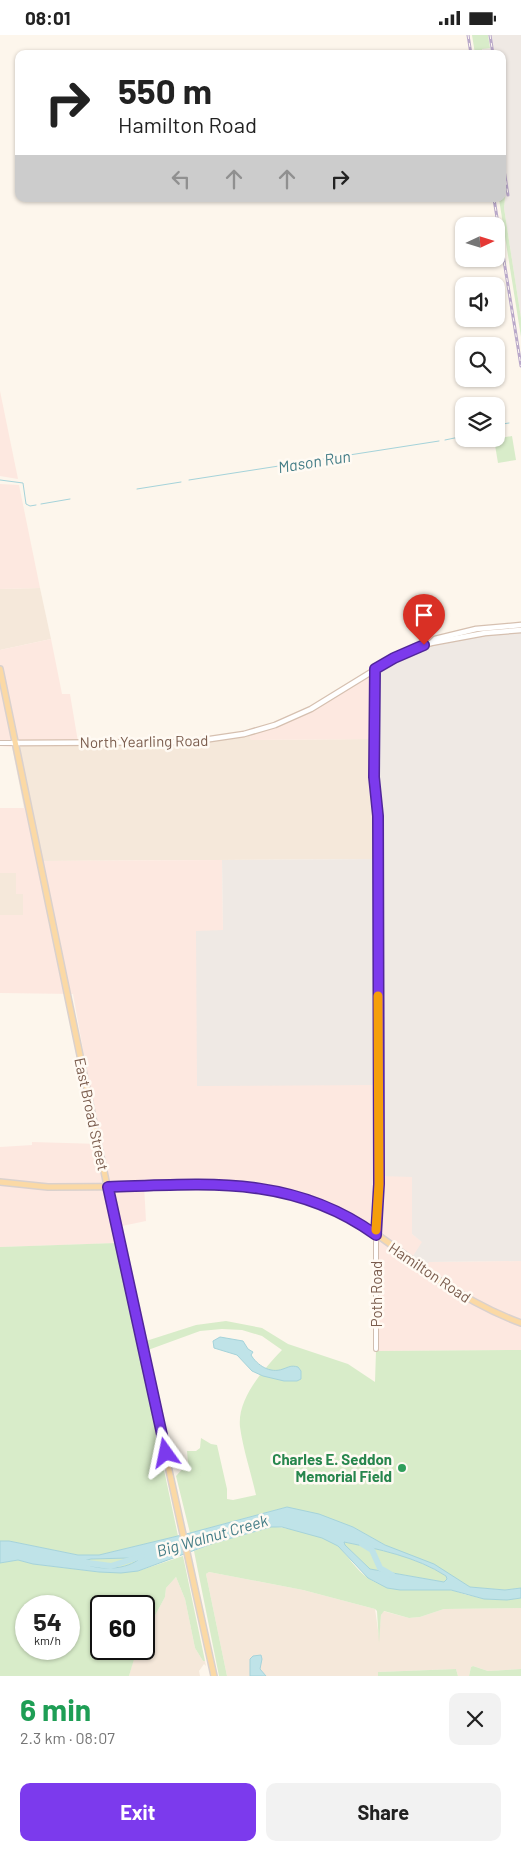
<!DOCTYPE html>
<meta charset="utf-8">
<style>
:root{--surface:#fff;--page:#f2f2f2;--text:#222;--muted:#767676;--accent:#7c3aed}
body{margin:0;font-family:Barlow,sans-serif;background:var(--page);color:var(--text);height:100vh;display:flex;flex-direction:column;font-size:19px;white-space:nowrap}
*{box-sizing:border-box;margin:0}
p{font-size:16px;color:var(--muted)}
.icon{flex:none;width:28px;height:28px;fill:none;stroke:currentColor;stroke-width:2;stroke-linecap:round;stroke-linejoin:round}
.map{position:relative;height:1641px;overflow:hidden}
.details{display:flex;flex-direction:column;background:var(--surface);flex:1}
.details>*{flex:none}
.banner{position:absolute;left:15px;top:15px;width:491px;height:152px;border-radius:10px;box-shadow:0 1px 4px #0004;background:#fff;color:var(--text);overflow:hidden}
.needle{width:32px;rotate:86deg}
.controls{position:absolute;left:455px;top:182px;display:grid;gap:10px}
.controls a{display:grid;place-items:center;width:50px;height:50px;border-radius:10px;background:var(--surface);box-shadow:0 1px 4px #0004;font-size:25px}
.speed{position:absolute;left:15px;top:1560px;display:flex;gap:10px;font-size:25px;font-weight:700;text-align:center}
.speed>*{display:grid;place-content:center;width:65px;height:65px;border-radius:50%;background:var(--surface);box-shadow:0 1px 4px #0004;line-height:1}
.speed small{font-size:12px;font-weight:400}
.speed .limit{border:2px solid #111;border-radius:8px;background:#fff;color:#111}
.pin{position:absolute;display:grid;place-items:center;width:42px;height:42px;color:#fff;margin:-51px -21px;border-radius:50% 50% 50% 0;rotate:-45deg;box-shadow:0 0 5px #0007}
.pin .icon{rotate:45deg}
.me{position:absolute;width:55px;margin:-28px;rotate:348deg;stroke-linejoin:round;filter:drop-shadow(0 0 4px #0008)}
.turn{display:flex;align-items:center;gap:18px;height:105px;padding:0 20px;font-size:22px}
.turn .icon{width:65px;height:65px;stroke-width:2.5}
.turn b{display:block;font-size:35px;line-height:42px}
.lanes{display:flex;align-items:center;height:48px;padding:0 20px;background:#0003;justify-content:center;gap:25px;direction:ltr}
.lanes .off{opacity:.35}
.round{display:grid;place-items:center;flex:none;width:52px;height:52px;border-radius:10px;background:var(--page)}
.overview{display:flex;align-items:center;justify-content:space-between;height:85px;padding:0 20px}
h1{font-size:30px;font-weight:700;line-height:38px;color:#1e9e55}
.action{display:flex;gap:10px;margin-top:auto;padding:10px 20px}
.action a{flex:1;height:58px;border-radius:10px;background:var(--accent);color:#fff;font-size:20px;font-weight:700;line-height:58px;text-align:center}
.action a+a{background:var(--page);color:var(--text)}
.status{display:flex;justify-content:space-between;align-items:center;height:35px;padding:0 25px;background:var(--surface);direction:ltr}
.status svg{height:14px;fill:currentColor}
.map>svg:first-child{display:block}
.residential{fill:#f5e8da}
.commercial{fill:#fde8e0}
.industrial{fill:#efe9e4}
.green{fill:#d8ecc9;fill-rule:evenodd}
.water{fill:#bfe3e8;stroke:#a5d3da;fill-rule:evenodd}
.lines{fill:none;stroke-linecap:round;stroke-linejoin:round}
.stream{stroke:#a5d3da;stroke-width:1}
.river{stroke:#bfe3e8;stroke-width:6}
.tertiary-casing{stroke:#d1beb0;stroke-width:6}
.secondary-casing{stroke:#d6c0b0;stroke-width:7}
.primary-casing{stroke:#dad1cd;stroke-width:8}
.tertiary{stroke:#fff;stroke-width:4}
.secondary{stroke:#fff;stroke-width:4.5}
.primary{stroke:#fbd9a5;stroke-width:5}
.rail-casing{stroke:#b9a8c9;stroke-width:3}
.rail{stroke:#fffaf3;stroke-width:1;stroke-dasharray:4;stroke-linecap:butt}
.route-casing{stroke:#51269a;stroke-width:12}
.route{stroke:#7c3aed;stroke-width:9}
.slow{stroke:#f59e0b;stroke-width:9}
.leisure-dot{fill:#2e9e5b;stroke:#fffaf3;stroke-width:2}
.labels{text-anchor:middle;dominant-baseline:central;stroke-width:5;stroke-linejoin:round;paint-order:stroke}
.street-label{font-size:15px;fill:#7a5c4d;stroke:#fffaf3}
.leisure-label{font-size:15px;font-weight:bold;fill:#27864d;stroke:#fffaf3;text-anchor:end}
.water-label{font-size:16px;font-style:italic;fill:#437c86;stroke:#fffaf3}
</style>
<div class="status"><b>08:01</b><svg viewBox="0 0 49 12"><path d="M0 12V9h3v3zM5 12V6h3v6zM10 12V3h3v9zM15 12V0h3v12zM26 1h20v11H26zM47 4h2v5h-2z"/></svg></div>
<div class="map">
<svg width="521" height="1641" viewBox="0 0 521 1641">
<rect width="100%" height="100%" fill="#fdf6ec"/>
<g class="residential">
<polygon points="40,553 51,604 0,615 0,554"/>
<polygon points="249,698 251,705 374,704 379,824 39,826 29,773 24,773 12,712 21,707 187,707"/>
<polygon points="0,838 17,838 16,859 23,859 23,880 0,880"/>
<polygon points="209,1537 303,1555 375,1574 379,1602 381,1580 383,1576 409,1583 420,1582 444,1574 521,1573 521,1634 488,1636 473,1631 471,1632 469,1641 458,1641 456,1634 378,1637 378,1641 227,1641 206,1539"/>
<polygon points="176,1542 185,1564 195,1613 203,1626 205,1626 206,1631 204,1629 199,1636 200,1641 129,1641 136,1614 144,1614 144,1601 165,1562 166,1553"/>
</g>
<g class="commercial">
<polygon points="0,356 18,444 0,441"/>
<polygon points="0,449 19,450 40,553 0,554"/>
<polygon points="51,604 62,659 70,659 78,707 22,707 12,712 0,711 0,615"/>
<polygon points="374,635 374,704 251,705 249,698 302,678"/>
<polygon points="0,773 29,773 40,826 222,825 223,896 196,896 379,1050 381,1141 412,1141 412,1199 423,1207 428,1227 521,1226 521,1315 376,1316 377,1199 324,1170 271,1154 144,1150 146,1186 117,1192 120,1208 0,1212 0,1112 32,1110 32,1107 100,1109 73,959 0,958 0,880 23,880 23,859 16,859 16,838 0,838"/>
</g>
<g class="industrial">
<polygon points="488,0 521,0 521,283 504,173 505,163 502,145 502,19 482,19 482,13 490,12"/>
<polygon points="521,593 521,1226 429,1227 424,1233 411,1224 422,1207 412,1199 412,1142 380,1141 379,1050 197,1051 196,896 223,895 222,825 379,824 375,755 374,635 400,620 465,598 492,594"/>
</g>
<g class="green">
<polygon points="472,0 488,0 490,13 482,14 482,19 475,19"/>
<polygon points="503,145 505,163 504,173 521,283 521,302 499,164 502,164"/>
<polygon points="512,401 516,425 498,428 494,404"/>
<polygon points="116,1208 178,1501 99,1520 78,1520 9,1506 0,1506 0,1212"/>
<path d="M 226,1286 L 262,1293 L 288,1309 L 348,1329 L 375,1347 L 376,1316 L 521,1315 L 521,1553 L 505,1555 L 470,1552 L 455,1543 L 385,1510 L 353,1492 L 287,1472 L 190,1498 L 176,1441 L 188,1428 L 187,1416 L 196,1416 L 200,1413 L 201,1403 L 211,1409 L 217,1410 L 227,1454 L 227,1464 L 233,1465 L 256,1460 C 251,1438 243,1414 240,1392 C 237,1363 264,1334 282,1315 L 262,1301 L 242,1295 L 222,1294 L 200,1296 L 148,1315 L 146,1306 L 196,1290 Z"/>
<path d="M 271,1492 C 288,1492 326,1500 339,1512 C 349,1522 356,1535 368,1543 C 394,1560 421,1553 450,1555 C 457,1556 464,1560 472,1561 C 488,1566 505,1565 521,1563 L 521,1573 L 444,1574 L 420,1582 L 409,1583 L 384,1576 L 381,1580 L 379,1608 L 377,1576 L 375,1574 L 303,1555 L 209,1537 L 206,1539 L 227,1641 L 219,1641 L 194,1516 L 214,1508 Z"/>
<path d="M 344,1507 C 378,1514 417,1522 446,1541 L 447,1544 L 444,1547 L 370,1534 L 345,1510 Z"/>
<path d="M 183,1521 L 205,1626 L 203,1626 L 195,1613 L 185,1564 L 176,1542 L 166,1553 L 165,1562 L 144,1601 L 144,1571 L 101,1571 L 101,1614 L 137,1614 L 129,1641 L 0,1641 L 0,1528 L 18,1525 L 33,1529 L 99,1537 L 138,1536 ZM 26,1571 L 69,1571 L 69,1614 L 26,1614 Z"/>
<path d="M 129,1523 L 136,1523 L 139,1525 C 121,1536 97,1534 79,1527 L 91,1524 Z"/>
<polygon points="473,1631 488,1636 521,1634 521,1641 469,1641 471,1632"/>
<polygon points="456,1634 458,1641 378,1641 378,1637"/>
</g>
<g class="water">
<path d="M 220,1302 L 243,1306 L 248,1314 L 253,1317 L 251,1320 C 257,1330 270,1339 283,1334 C 289,1332 291,1330 298,1332 L 301,1336 L 301,1344 L 297,1346 L 284,1346 L 263,1341 L 252,1336 L 237,1320 L 214,1313 L 213,1306 Z"/>
<path d="M 287,1472 L 319,1479 L 353,1492 L 385,1510 L 434,1529 L 470,1552 L 505,1555 L 521,1553 L 521,1563 L 507,1565 L 484,1564 L 451,1555 L 400,1555 L 387,1553 L 368,1543 L 338,1511 L 322,1503 L 282,1492 L 271,1492 L 214,1508 L 138,1536 L 121,1538 L 99,1537 L 33,1529 L 18,1525 L 0,1528 L 0,1506 L 9,1506 L 78,1520 L 99,1520 L 190,1498 ZM 344,1507 C 378,1514 417,1522 446,1541 L 447,1544 L 444,1547 L 370,1534 L 345,1510 ZM 129,1523 L 136,1523 L 138,1525 C 122,1536 97,1535 80,1527 L 91,1524 Z"/>
<polygon points="261,1620 262,1624 260,1634 266,1641 250,1641 250,1624 253,1621"/>
</g>
<g class="lines">
<g class="stream">
<polyline points="496,390 509,388"/>
<polyline points="445,405 464,401"/>
<polyline points="0,445 23,448 26,469 30,471 36,470"/>
<polyline points="189,445 439,406"/>
<polyline points="137,454 181,447"/>
<polyline points="41,469 70,464"/>
</g>
<g class="river">
<polyline points="362,1509 372,1515 380,1533 392,1540"/>
<polyline points="73,1526 111,1531 142,1521"/>
</g>
<g class="tertiary-casing">
<g id="tertiary">
<polyline points="375,634 374,742 378,781 379,1140 376,1209 376,1314"/>
<polyline points="0,708 15,708"/>
</g>
</g>
<g class="secondary-casing">
<g id="secondary">
<polyline points="431,608 485,598 521,595"/>
<polyline points="15,708 190,707 244,699 275,690 311,674 381,631 410,616 431,608 435,604 476,594 521,590"/>
</g>
</g>
<g class="primary-casing">
<g id="primary">
<polyline points="0,634 111,1170 214,1641"/>
<path d="M 0,1147 L 48,1152 L 238,1151 C 275,1153 311,1162 344,1179 C 377,1197 407,1222 437,1244 C 464,1262 491,1277 521,1288"/>
</g>
</g>
<use href="#tertiary" class="tertiary"/>
<use href="#secondary" class="secondary"/>
<use href="#primary" class="primary"/>
<g class="rail-casing">
<g id="rail">
<polyline points="468,0 471,19"/>
<polyline points="490,0 493,19"/>
<polyline points="502,79 504,87"/>
<polyline points="502,122 508,160"/>
<polyline points="494,164 521,331"/>
</g>
</g>
<use href="#rail" class="rail"/>
</g>
<g class="lines">
<g class="route-casing">
<path id="route" d="M 166,1418 L 108,1152 C 205,1149 292,1139 376,1200 L 379,1149 L 378,781 L 374,742 L 375,634 L 394,623 L 424,610"/>
</g>
<use href="#route" class="route"/>
<polyline class="slow" points="376,1195 379,1149 378,961"/>
</g>
<circle class="leisure-dot" cx="402" cy="1433" r="5"/>
<g class="labels">
<g class="street-label">
<text transform="translate(144 706) rotate(-1)">North Yearling Road</text>
<text transform="translate(92 1079) rotate(78)">East Broad Street</text>
<text transform="translate(430 1237) rotate(34)">Hamilton Road</text>
<text transform="translate(376 1259) rotate(-90)">Poth Road</text>
</g>
<g class="leisure-label">
<text x="392" y="1424">Charles E. Seddon<tspan x="392" dy="17">Memorial Field</tspan></text>
</g>
<g class="water-label">
<text transform="translate(314 426) rotate(-9)">Mason Run</text>
<text transform="translate(212 1500) rotate(-16)">Big Walnut Creek</text>
</g>
</g>
</svg>
<div class="controls">
<a><svg class="needle" viewBox="-14 -14 28 28"><path d="M0-13l5 13h-10z" fill="#e53935"/><path d="M0 13l5-13h-10z" fill="#767676"/></svg></a>
<a><svg class="icon" aria-label="sound" viewBox="0 0 24 24"><path d="M4 9h4l5-4v14l-5-4H4zM17 9q2 3 0 6"/></svg></a>
<a><svg class="icon" aria-label="search" viewBox="0 0 24 24"><circle cx="10" cy="10" r="6"/><path d="M15 15l6 6"/></svg></a>
<a><svg class="icon" aria-label="layers" viewBox="0 0 24 24"><path d="M12 4l9 5-9 5-9-5zM3 14l9 5 9-5"/></svg></a>
</div>
<div class="speed"><div>54<small>km/h</small></div><div class="limit">60</div></div>
<div class="pin" style="left:424px;top:610px;background:#d93025"><svg class="icon" aria-label="arrive" viewBox="0 0 24 24"><path d="M6 21V4h12l-3 4 3 4H6"/></svg></div>
<svg class="me" style="left:166px;top:1418px" viewBox="-20 -20 40 40"><path d="M0-17L14 15 0 8-14 15z" fill="#7c3aed" stroke="#fff" stroke-width="4"/></svg>
<div class="banner">
<div class="turn"><svg class="icon" aria-label="right" viewBox="0 0 24 24"><path d="M7 20v-9h11M14 6l5 5-5 5"/></svg><div><b>550 m</b>Hamilton Road</div></div>
<div class="lanes"><svg class="icon off" aria-label="left" viewBox="0 0 24 24"><path d="M17 20v-9H6M10 6l-5 5 5 5"/></svg><svg class="icon off" aria-label="ahead" viewBox="0 0 24 24"><path d="M12 20V5M6 11l6-6 6 6"/></svg><svg class="icon off" aria-label="ahead" viewBox="0 0 24 24"><path d="M12 20V5M6 11l6-6 6 6"/></svg><svg class="icon" aria-label="right" viewBox="0 0 24 24"><path d="M7 20v-9h11M14 6l5 5-5 5"/></svg></div>
</div>
</div>
<section class="details">
<div class="overview"><div><h1>6 min</h1><p>2.3 km · 08:07</p></div><a class="round"><svg class="icon" aria-label="close" viewBox="0 0 24 24"><path d="M6 6l12 12M18 6L6 18"/></svg></a></div>
<div class="action"><a>Exit</a><a>Share</a></div>
</section>
